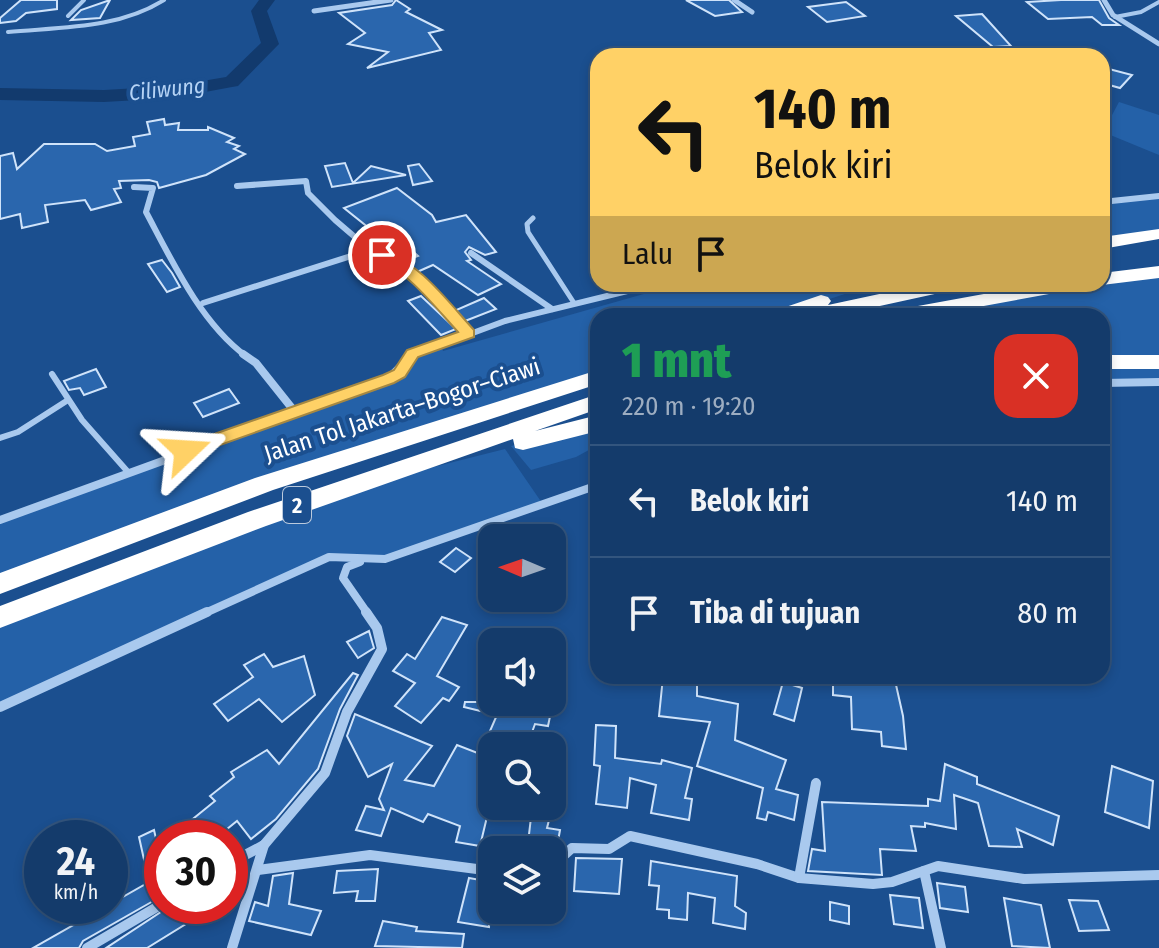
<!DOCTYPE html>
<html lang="id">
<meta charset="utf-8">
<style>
:root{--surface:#143b6b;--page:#1d4271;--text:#f1f3f6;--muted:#9dadc1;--line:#33557e}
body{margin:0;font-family:"Fira Sans Condensed",sans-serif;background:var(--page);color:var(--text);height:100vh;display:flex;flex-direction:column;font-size:30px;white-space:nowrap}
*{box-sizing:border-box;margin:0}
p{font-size:26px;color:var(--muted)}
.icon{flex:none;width:44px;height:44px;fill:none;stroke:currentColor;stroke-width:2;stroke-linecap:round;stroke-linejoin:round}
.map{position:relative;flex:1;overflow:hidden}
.drawer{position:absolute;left:590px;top:308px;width:520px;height:376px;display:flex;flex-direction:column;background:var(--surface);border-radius:24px;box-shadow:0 4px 12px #0003,0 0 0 2px var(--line)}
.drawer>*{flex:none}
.guide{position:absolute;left:590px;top:48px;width:520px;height:244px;border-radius:24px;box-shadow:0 4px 12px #0003,0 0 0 2px var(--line);background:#ffd166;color:#111;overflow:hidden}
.needle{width:52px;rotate:272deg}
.fabs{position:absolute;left:478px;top:524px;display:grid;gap:16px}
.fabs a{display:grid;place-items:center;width:88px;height:88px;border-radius:16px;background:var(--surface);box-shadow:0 4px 12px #0003,0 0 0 2px var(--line);font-size:40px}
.speed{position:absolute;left:24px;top:820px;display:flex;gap:16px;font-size:40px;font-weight:700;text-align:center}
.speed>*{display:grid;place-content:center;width:104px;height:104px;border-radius:50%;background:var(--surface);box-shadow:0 4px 12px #0003,0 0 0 2px var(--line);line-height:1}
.speed small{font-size:20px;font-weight:400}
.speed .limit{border:12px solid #d22;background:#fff;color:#111}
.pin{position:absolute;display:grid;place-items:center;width:68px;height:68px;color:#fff;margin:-34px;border:4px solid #fff;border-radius:50%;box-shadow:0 2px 8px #0007}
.me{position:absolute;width:88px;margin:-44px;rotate:70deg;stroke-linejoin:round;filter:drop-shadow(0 0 6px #0008)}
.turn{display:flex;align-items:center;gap:28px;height:168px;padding:0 32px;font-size:36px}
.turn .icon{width:104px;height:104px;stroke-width:2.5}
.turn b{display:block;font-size:56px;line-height:68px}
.then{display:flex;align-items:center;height:76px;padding:0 32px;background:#0003;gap:16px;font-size:30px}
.round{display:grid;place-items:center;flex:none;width:84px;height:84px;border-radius:24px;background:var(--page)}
.head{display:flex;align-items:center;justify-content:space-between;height:136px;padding:0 32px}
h1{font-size:48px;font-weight:800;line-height:60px;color:#1e9e55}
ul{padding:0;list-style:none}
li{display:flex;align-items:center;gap:24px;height:112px;padding:0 32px;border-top:2px solid var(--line)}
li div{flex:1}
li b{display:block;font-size:30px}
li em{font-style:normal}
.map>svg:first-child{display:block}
.green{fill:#2461a8}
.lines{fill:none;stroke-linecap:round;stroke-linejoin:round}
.river{fill:#123a6d;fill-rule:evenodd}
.building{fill:#2a66ad;stroke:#cfe3fa;stroke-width:2}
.lane-far2{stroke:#a9c9ee;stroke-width:4}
.lane-far1{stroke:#a9c9ee;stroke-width:5}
.lane{stroke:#a9c9ee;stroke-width:6}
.street-far3{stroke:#a9c9ee;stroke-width:5}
.street-far2{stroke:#a9c9ee;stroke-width:6}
.street-far1{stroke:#a9c9ee;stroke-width:8}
.street{stroke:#a9c9ee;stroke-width:10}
.highway{fill:#fff;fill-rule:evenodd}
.route{fill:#ffd166;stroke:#a68842;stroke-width:2}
.labels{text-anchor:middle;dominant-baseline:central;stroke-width:8;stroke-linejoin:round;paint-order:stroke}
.far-water-label{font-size:22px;font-style:italic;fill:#b5d3f5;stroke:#1b4f8f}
.shield{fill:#1b4f8f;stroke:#bbcadd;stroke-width:2}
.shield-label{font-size:22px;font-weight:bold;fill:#fff}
.street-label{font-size:24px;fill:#fff;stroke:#1b4f8f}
</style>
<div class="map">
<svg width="1159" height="948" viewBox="0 0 1159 948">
<rect width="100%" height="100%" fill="#1b4f8f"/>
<g class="green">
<polygon points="1119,102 1159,115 1159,155 1103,132"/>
<polygon points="1159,196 1159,234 1102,243 1102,202"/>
<polygon points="1159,272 1159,378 1102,382 1102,316 896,316"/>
<polygon points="679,284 875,284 778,316 598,316 598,377 0,584 0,521 396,376 404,362 440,343 443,351"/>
<polygon points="598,423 598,445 576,457 531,470 511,446"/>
<polygon points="505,449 542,503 385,559 343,554 0,707 0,617 390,478"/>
</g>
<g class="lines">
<polygon class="river" points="259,0 275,0 267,11 279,44 238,86 232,87 173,98 104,102 0,100 0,88 104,90 173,86 226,77 261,43 251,11"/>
</g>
<g class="building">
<polygon points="21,0 57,0 57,9 26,13 16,21 0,23 0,18"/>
<polygon points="110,0 100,18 71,20 81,10"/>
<polygon points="396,0 410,9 406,12 442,30 429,33 441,50 367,68 388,52 348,44 365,33 339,13 392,5"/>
<polygon points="686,0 729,0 742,12 715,16"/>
<polygon points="1061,0 1099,0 1109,18 1119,25 1102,25 1092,17 1048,19 1027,2"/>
<polygon points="846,2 865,16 827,22 808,7"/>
<polygon points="982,14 1011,46 993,47 956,16"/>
<polygon points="1102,68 1109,69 1132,75 1120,88 1102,83"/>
<polygon points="164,119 165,125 179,123 178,130 208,130 208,127 234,138 227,142 239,146 234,149 245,154 206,175 159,188 157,182 149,180 119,181 121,188 114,189 121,202 91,210 85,200 45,205 48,222 22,228 20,214 0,219 0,156 13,153 17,169 44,144 95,144 107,151 135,146 133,137 150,134 147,122"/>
<polygon points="345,163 353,183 371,166 406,175 332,187 325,166"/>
<polygon points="419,164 432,181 413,185 408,166"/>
<polygon points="397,188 432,215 436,222 466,215 496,252 485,255 469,247 465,252 471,260 467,261 501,284 478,295 433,265 417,272 405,261 418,256 394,234 385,237 378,230 374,232 344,208"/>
<polygon points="162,260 172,273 180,287 167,292 148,264"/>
<polygon points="421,296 456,329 441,335 408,301"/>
<polygon points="484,298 496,309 465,321 454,311"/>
<polygon points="96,369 106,387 84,395 80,388 69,390 64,381"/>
<polygon points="229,389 239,403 203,417 194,403"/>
<polygon points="456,548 471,558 455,572 440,562"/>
<polygon points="442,617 467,625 437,676 459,687 449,701 443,698 421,723 395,706 415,683 393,671 407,654 415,659"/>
<polygon points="369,631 374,648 358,658 347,642"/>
<polygon points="264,654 273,667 304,656 315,695 282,722 259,699 228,721 214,704 253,677 244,665"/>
<polygon points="353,673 358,675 340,709 318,769 276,819 251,839 237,821 216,838 192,838 183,827 215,801 210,796 234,777 231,772 267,750 279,764"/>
<polygon points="833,676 894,676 903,716 906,749 882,746 881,732 852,729 851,697 833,695"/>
<polygon points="663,677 697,679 697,696 738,704 735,740 786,760 776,789 798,795 794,820 768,812 766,820 757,818 763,788 697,766 710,722 659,716"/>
<polygon points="783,682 802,688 794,721 774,714"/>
<polygon points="465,702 553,702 548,726 535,724 527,746 492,746 492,796 480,846 456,842 460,826 428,814 423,822 391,808 381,836 356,830 366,806 384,810 379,799 392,764 368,777 347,736 355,714 432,746 405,780 434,786 457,745 480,754 497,715 464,707"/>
<polygon points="596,725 616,726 615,758 661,764 662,760 692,768 685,798 692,799 689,820 651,813 656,785 630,778 627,808 596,804 600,766 594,765"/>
<polygon points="945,764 977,777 977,784 1059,816 1053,845 1017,829 1022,847 989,846 978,803 954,795 956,829 925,823 925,827 911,826 916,851 880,849 882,875 808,871 812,849 825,851 822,802 928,806 928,799 940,801"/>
<polygon points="1112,766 1153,781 1149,828 1105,812"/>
<polygon points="532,809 551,812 547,828 560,830 557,847 528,843"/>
<polygon points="154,830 162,864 162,896 83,941 79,948 33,948 149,882 139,837"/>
<polygon points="576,858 622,859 619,894 574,891"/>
<polygon points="651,861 737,876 735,906 746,913 745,929 713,923 715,898 688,893 687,920 669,918 669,910 657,909 659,886 649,885"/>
<polygon points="378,869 375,901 356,901 358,891 334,893 337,871"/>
<polygon points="293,873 289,904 321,911 311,935 249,921 255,902 268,906 273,876"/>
<polygon points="469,878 492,882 489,927 458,922"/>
<polygon points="937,883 965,887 968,912 940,908"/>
<polygon points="890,895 919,898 923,928 894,924"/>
<polygon points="1004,898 1041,905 1050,948 1012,946"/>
<polygon points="1069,900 1098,901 1109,930 1079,931"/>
<polygon points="830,902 849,906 849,924 830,920"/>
<polygon points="170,906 215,906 147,948 106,948"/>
<polygon points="383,921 417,927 416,931 464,934 462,948 375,946"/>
</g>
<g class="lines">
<g class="lane-far2">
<polyline points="68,16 84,0"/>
<polyline points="1115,17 1141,12 1159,2"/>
<path d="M 8,32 C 61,27 118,29 164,0"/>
</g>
<polyline class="lane-far1" points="533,218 527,224 528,232 574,303"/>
<g class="lane">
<polyline points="52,374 82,420 128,472"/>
<polyline points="0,438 18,432 68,400"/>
</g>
<g class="street-far3">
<polyline points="734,0 752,12"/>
<polyline points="1104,0 1113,15 1159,44"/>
<polyline points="314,11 391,0"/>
</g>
<g class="street-far2">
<polyline points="237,186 306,181 308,193 335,220 370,250 394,261 469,334"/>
<path d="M 134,187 L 153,188 L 146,212 C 172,261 201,323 246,356"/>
<polyline points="1102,202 1159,196"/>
<polyline points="471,253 552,309"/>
<polyline points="203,303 370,250"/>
<polyline points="411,356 505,321 656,284"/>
</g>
<g class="street-far1">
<polyline points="243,354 256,363 295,412"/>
<polyline points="1102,383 1159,382"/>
<polyline points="0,520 388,379 413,354"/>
<polyline points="360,562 347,567 343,578 368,614"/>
<polyline points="203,614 329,557 385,559 598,485"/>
</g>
<g class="street">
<polyline points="0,707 207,612"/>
<polyline points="230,863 264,845"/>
<polyline points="552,866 572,848 609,849 630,836 757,864 799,878 873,884 892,882 938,866 1024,879 1159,875"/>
<polyline points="258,870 370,855 492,871"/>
<polyline points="924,871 941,948"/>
<polyline points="799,878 816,783"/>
<polyline points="87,948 162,904"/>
<polyline points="232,948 264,845 325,773 347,712 382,649 377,628 366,612"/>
</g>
<g class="highway">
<polygon points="1159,229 1159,239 1102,249 1102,237"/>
<polygon points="1159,266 1159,278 1102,285 1099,284 1102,284 1102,273"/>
<polygon points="926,284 963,284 953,290 834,316 768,316 771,312 821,295 828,297 831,301 828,305"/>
<polygon points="1039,284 1081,284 1071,290 929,316 886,316 896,310"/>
<rect x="1102" y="355" width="57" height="14"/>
<polygon points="598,370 598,384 273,490 0,594 0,573 255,478"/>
<polygon points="598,394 598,409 535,431 598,415 598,431 523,450 515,448 513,439 266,526 0,628 0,606 248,512"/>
</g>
</g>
<path class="route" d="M 382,251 C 419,261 449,303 474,330 L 474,337 L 418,357 L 405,377 L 394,383 L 192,455 L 180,455 L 180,446 L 383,375 L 394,370 L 407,350 L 458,332 C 434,306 409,273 377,258 L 377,252 Z"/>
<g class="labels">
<g class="far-water-label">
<text transform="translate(167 89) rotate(-6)">Ciliwung</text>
</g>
<rect class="shield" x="283" y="487" width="28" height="36" rx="6"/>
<g class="shield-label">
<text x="297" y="505">2</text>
</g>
<g class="street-label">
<text transform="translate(402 410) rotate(-18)">Jalan Tol Jakarta–Bogor–Ciawi</text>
</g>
</g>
</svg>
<div class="fabs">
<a><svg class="needle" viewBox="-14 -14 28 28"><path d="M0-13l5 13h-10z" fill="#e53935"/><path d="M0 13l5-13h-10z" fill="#9dadc1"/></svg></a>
<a><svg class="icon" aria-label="sound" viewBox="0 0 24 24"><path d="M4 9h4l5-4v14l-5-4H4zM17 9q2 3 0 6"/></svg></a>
<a><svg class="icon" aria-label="search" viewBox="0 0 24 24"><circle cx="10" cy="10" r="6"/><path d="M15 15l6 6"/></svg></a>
<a><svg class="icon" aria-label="layers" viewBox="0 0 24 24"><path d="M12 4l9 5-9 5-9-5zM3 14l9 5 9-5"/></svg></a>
</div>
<div class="speed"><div>24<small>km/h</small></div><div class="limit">30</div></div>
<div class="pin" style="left:382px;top:255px;background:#d93025"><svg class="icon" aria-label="arrive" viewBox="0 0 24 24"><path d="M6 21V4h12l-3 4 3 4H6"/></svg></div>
<svg class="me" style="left:186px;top:451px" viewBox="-20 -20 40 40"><path d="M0-17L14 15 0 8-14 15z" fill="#ffd166" stroke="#fff" stroke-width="4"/></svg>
<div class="guide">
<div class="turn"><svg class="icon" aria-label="left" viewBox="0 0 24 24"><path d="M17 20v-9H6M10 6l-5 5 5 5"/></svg><div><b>140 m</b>Belok kiri</div></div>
<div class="then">Lalu<svg class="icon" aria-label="arrive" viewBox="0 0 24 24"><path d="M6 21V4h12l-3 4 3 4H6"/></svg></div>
</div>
<section class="drawer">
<div class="head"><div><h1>1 mnt</h1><p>220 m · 19:20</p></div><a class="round" style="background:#d93025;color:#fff"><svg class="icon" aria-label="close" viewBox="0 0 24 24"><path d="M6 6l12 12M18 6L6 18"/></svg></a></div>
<ul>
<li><svg class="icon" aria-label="left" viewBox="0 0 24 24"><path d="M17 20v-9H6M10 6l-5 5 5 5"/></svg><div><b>Belok kiri</b></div><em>140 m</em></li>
<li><svg class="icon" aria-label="arrive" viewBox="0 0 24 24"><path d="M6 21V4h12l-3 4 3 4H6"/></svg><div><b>Tiba di tujuan</b></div><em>80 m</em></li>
</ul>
</section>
</div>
